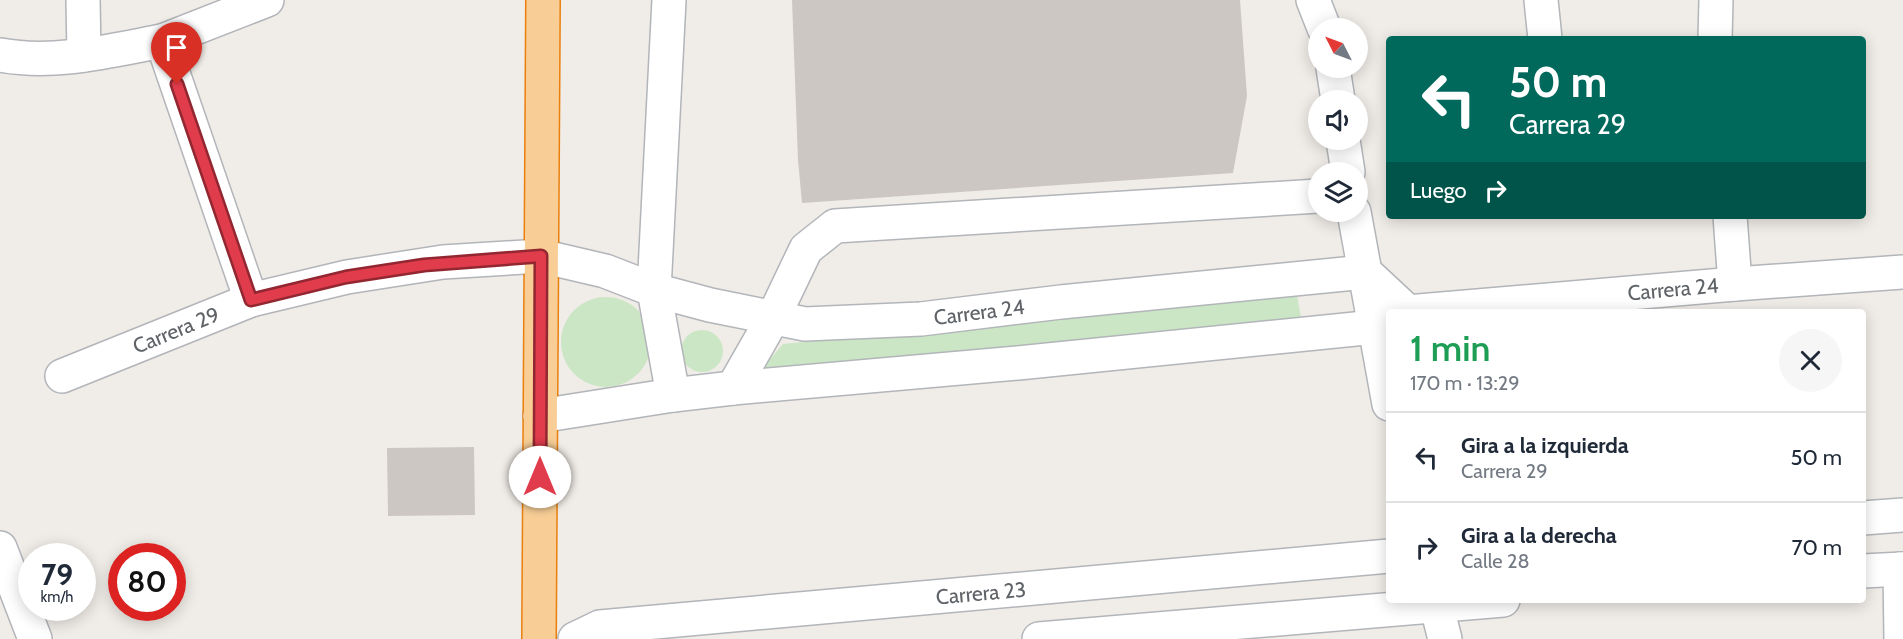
<!DOCTYPE html>
<html lang="es">
<meta charset="utf-8">
<style>
:root{--surface:#fff;--page:#f6f6f7;--text:#1f2937;--muted:#747a83;--line:#e0e1e3}
body{margin:0;font-family:Cabin,sans-serif;background:var(--page);color:var(--text);height:100vh;display:flex;flex-direction:column;font-size:22px;white-space:nowrap}
*{box-sizing:border-box;margin:0}
p{font-size:20px;color:var(--muted)}
.icon{flex:none;width:33px;height:33px;fill:none;stroke:currentColor;stroke-width:2;stroke-linecap:round;stroke-linejoin:round}
.map{position:relative;flex:1;overflow:hidden}
.details{position:absolute;left:1386px;top:309px;width:480px;height:294px;display:flex;flex-direction:column;background:var(--surface);border-radius:6px;box-shadow:0 3px 15px #0003}
.details>*{flex:none}
.banner{position:absolute;left:1386px;top:36px;width:480px;height:183px;border-radius:6px;box-shadow:0 3px 15px #0003;background:#00695c;color:#fff;overflow:hidden}
.needle{width:39px;rotate:312deg}
.buttons{position:absolute;left:1308px;top:18px;display:grid;gap:12px}
.buttons a{display:grid;place-items:center;width:60px;height:60px;border-radius:50%;background:var(--surface);box-shadow:0 3px 15px #0003;font-size:30px}
.speed{position:absolute;left:18px;top:543px;display:flex;gap:12px;font-size:30px;font-weight:700;text-align:center}
.speed>*{display:grid;place-content:center;width:78px;height:78px;border-radius:50%;background:var(--surface);box-shadow:0 3px 15px #0003;line-height:1}
.speed small{font-size:15px;font-weight:400}
.speed .limit{border:9px solid #d22;background:#fff;color:#111}
.pin{position:absolute;display:grid;place-items:center;width:51px;height:51px;color:#fff;margin:-62px -26px;border-radius:50% 50% 50% 0;rotate:-45deg;box-shadow:0 0 6px #0007}
.pin .icon{rotate:45deg}
.me{position:absolute;width:66px;margin:-33px;rotate:0deg;stroke-linejoin:round;filter:drop-shadow(0 0 4px #0008)}
.turn{display:flex;align-items:center;gap:21px;height:126px;padding:0 24px;font-size:27px}
.turn .icon{width:78px;height:78px;stroke-width:2.5}
.turn b{display:block;font-size:42px;line-height:51px}
.then{display:flex;align-items:center;height:57px;padding:0 24px;background:#0003;gap:12px;font-size:22px}
.round{display:grid;place-items:center;flex:none;width:63px;height:63px;border-radius:32px;background:var(--page)}
.overview{display:flex;align-items:center;justify-content:space-between;height:102px;padding:0 24px}
h1{font-size:36px;font-weight:600;line-height:45px;color:#1e9e55}
ul{padding:0;list-style:none}
li{display:flex;align-items:center;gap:18px;height:90px;padding:0 24px;border-top:2px solid var(--line)}
li div{flex:1}
li b{display:block;font-size:22px}
li em{font-style:normal}
.map>svg:first-child{display:block}
.green{fill:#cbe6c5}
.building{fill:#ccc7c3}
.lines{fill:none;stroke-linecap:round;stroke-linejoin:round}
.minor-casing{stroke:#b2b5b9;stroke-width:36}
.highway-casing{stroke:#eb7f0c;stroke-width:36}
.minor{stroke:#fff;stroke-width:33}
.highway{stroke:#f8ce96;stroke-width:33}
.route-casing{stroke:#922731;stroke-width:15}
.route{stroke:#e13c4c;stroke-width:10}
.labels{text-anchor:middle;dominant-baseline:central;stroke-width:4.5;stroke-linejoin:round;paint-order:stroke}
.street-label{font-size:21px;fill:#5f6367;stroke:#fff}
</style>
<div class="map">
<svg width="1903" height="639" viewBox="0 0 1903 639">
<rect width="100%" height="100%" fill="#f0ece7"/>
<g class="green">
<polygon points="1297,295 1301,318 759,372 783,344"/>
<circle cx="606" cy="342" r="45"/>
<circle cx="702" cy="351" r="21"/>
</g>
<g class="building">
<polygon points="792,0 1240,0 1247,96 1233,173 802,203 798,160"/>
<polygon points="474,447 475,515 388,516 387,448"/>
</g>
<g class="lines">
<g class="minor-casing">
<g id="minor">
<polyline points="83,0 84,55"/>
<polyline points="669,0 654,290 673,395"/>
<polyline points="1313,0 1324,28"/>
<polyline points="1541,0 1545,39"/>
<polyline points="1715,39 1716,0"/>
<polyline points="162,41 267,0"/>
<path d="M 0,55 C 54,65 109,51 162,41 L 251,300"/>
<polyline points="1333,68 1338,100"/>
<polyline points="1343,140 1348,172"/>
<polyline points="1354,212 1389,404"/>
<polyline points="1730,216 1735,284"/>
<polyline points="1407,312 1735,284 1903,272"/>
<polyline points="62,376 251,300 347,277 443,262 541,256 605,271 654,290 710,305 805,324 921,319 1061,302 1365,272 1408,312"/>
<polyline points="733,388 773,318 806,249 835,226 1318,196"/>
<polyline points="540,416 673,395 733,388 1018,363 1375,327 1389,320"/>
<polyline points="1863,518 1903,515"/>
<polyline points="0,548 35,639"/>
<polyline points="1900,569 1901,639"/>
<polyline points="1863,571 1903,569"/>
<polyline points="1435,600 1445,639"/>
<polyline points="575,639 600,627 1389,556"/>
<polyline points="1039,639 1503,600"/>
</g>
</g>
<g class="highway-casing">
<polyline id="highway" points="539,639 543,0"/>
</g>
<use href="#minor" class="minor"/>
<use href="#highway" class="highway"/>
</g>
<g class="lines">
<g class="route-casing">
<polyline id="route" points="177,84 251,300 346,277 424,265 541,256 540,477"/>
</g>
<use href="#route" class="route"/>
</g>
<g class="labels">
<g class="street-label">
<text transform="translate(1673 289) rotate(-5)">Carrera 24</text>
<text transform="translate(979 312) rotate(-7)">Carrera 24</text>
<text transform="translate(176 330) rotate(-22)">Carrera 29</text>
<text transform="translate(981 593) rotate(-5)">Carrera 23</text>
</g>
</g>
</svg>
<div class="buttons">
<a><svg class="needle" viewBox="-14 -14 28 28"><path d="M0-13l5 13h-10z" fill="#e53935"/><path d="M0 13l5-13h-10z" fill="#747a83"/></svg></a>
<a><svg class="icon" aria-label="sound" viewBox="0 0 24 24"><path d="M4 9h4l5-4v14l-5-4H4zM17 9q2 3 0 6"/></svg></a>
<a><svg class="icon" aria-label="layers" viewBox="0 0 24 24"><path d="M12 4l9 5-9 5-9-5zM3 14l9 5 9-5"/></svg></a>
</div>
<div class="speed"><div>79<small>km/h</small></div><div class="limit">80</div></div>
<div class="pin" style="left:177px;top:84px;background:#d93025"><svg class="icon" aria-label="arrive" viewBox="0 0 24 24"><path d="M6 21V4h12l-3 4 3 4H6"/></svg></div>
<svg class="me" style="left:540px;top:477px" viewBox="-20 -20 40 40"><circle r="19" fill="#fff"/><path d="M0-13L10 11 0 6-10 11z" fill="#e13c4c"/></svg>
<div class="banner">
<div class="turn"><svg class="icon" aria-label="left" viewBox="0 0 24 24"><path d="M17 20v-9H6M10 6l-5 5 5 5"/></svg><div><b>50 m</b>Carrera 29</div></div>
<div class="then">Luego<svg class="icon" aria-label="right" viewBox="0 0 24 24"><path d="M7 20v-9h11M14 6l5 5-5 5"/></svg></div>
</div>
<section class="details">
<div class="overview"><div><h1>1 min</h1><p>170 m · 13:29</p></div><a class="round"><svg class="icon" aria-label="close" viewBox="0 0 24 24"><path d="M6 6l12 12M18 6L6 18"/></svg></a></div>
<ul>
<li><svg class="icon" aria-label="left" viewBox="0 0 24 24"><path d="M17 20v-9H6M10 6l-5 5 5 5"/></svg><div><b>Gira a la izquierda</b><p>Carrera 29</p></div><em>50 m</em></li>
<li><svg class="icon" aria-label="right" viewBox="0 0 24 24"><path d="M7 20v-9h11M14 6l5 5-5 5"/></svg><div><b>Gira a la derecha</b><p>Calle 28</p></div><em>70 m</em></li>
</ul>
</section>
</div>
